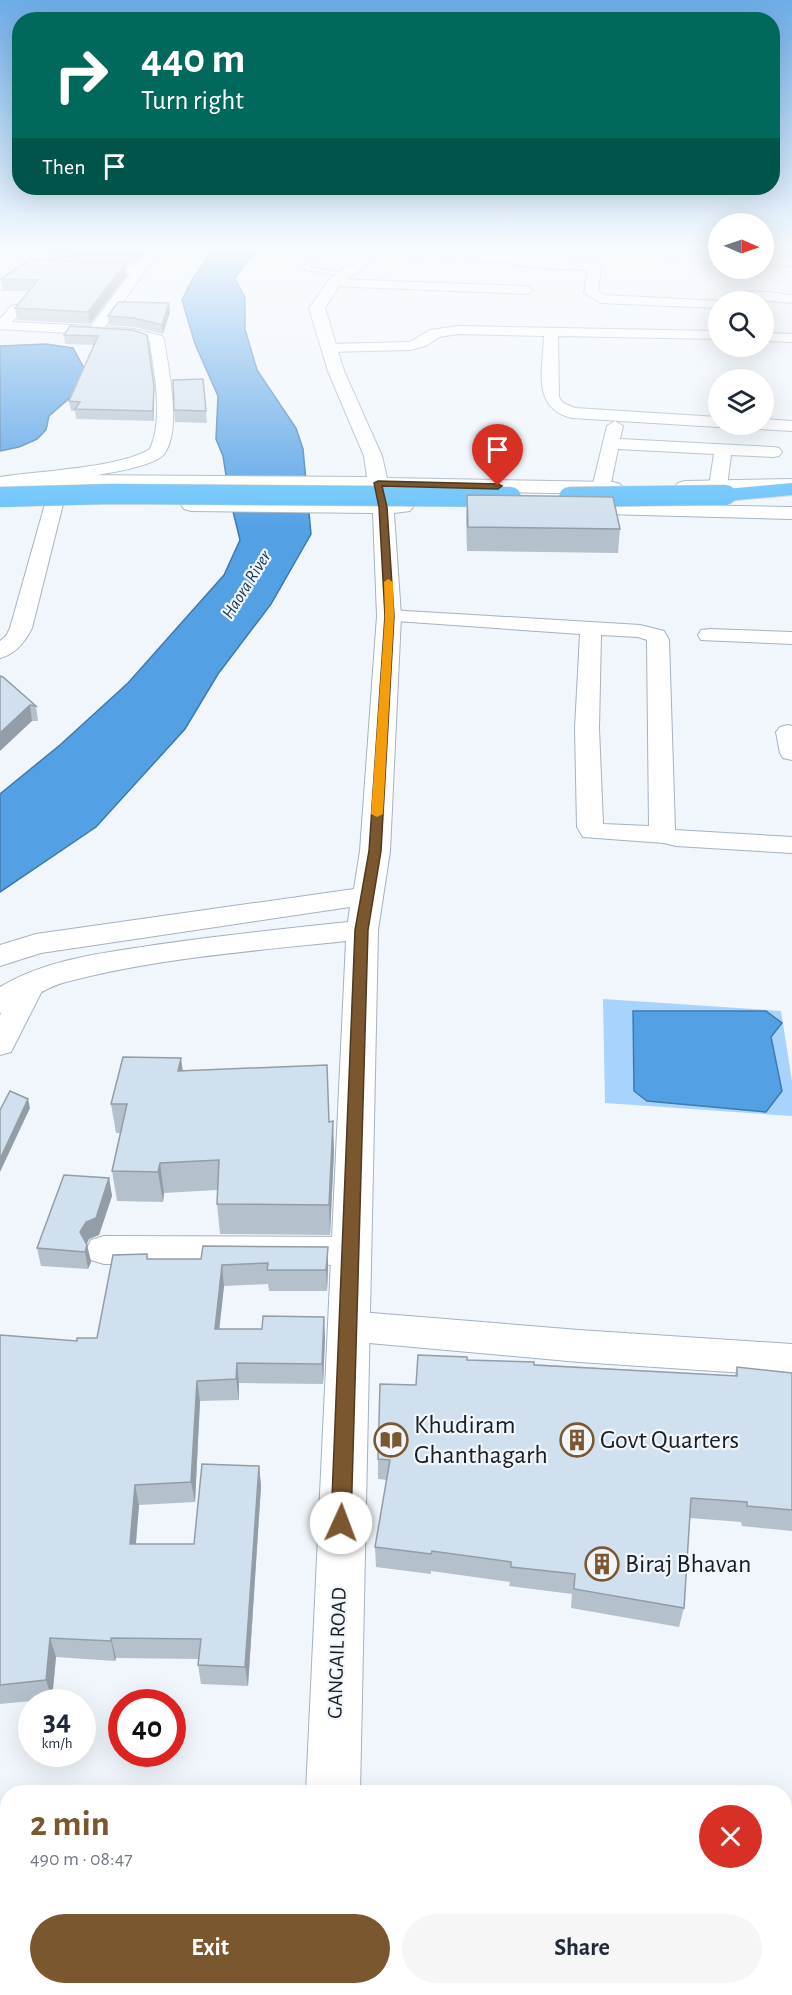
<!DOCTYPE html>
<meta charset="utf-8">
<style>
:root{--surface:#fff;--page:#f6f6f7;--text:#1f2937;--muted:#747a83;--accent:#7a572f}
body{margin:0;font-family:"Alegreya Sans",sans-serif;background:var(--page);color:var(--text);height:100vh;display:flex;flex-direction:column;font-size:22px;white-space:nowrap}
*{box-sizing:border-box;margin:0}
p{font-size:20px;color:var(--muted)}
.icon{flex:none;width:33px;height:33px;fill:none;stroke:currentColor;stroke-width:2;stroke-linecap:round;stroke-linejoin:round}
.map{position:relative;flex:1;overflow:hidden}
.drawer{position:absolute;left:0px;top:1785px;width:792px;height:210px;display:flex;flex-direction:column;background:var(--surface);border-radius:24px 24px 0 0;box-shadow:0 6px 24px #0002}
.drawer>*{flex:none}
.hud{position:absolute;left:12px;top:12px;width:768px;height:183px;border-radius:24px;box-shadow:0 6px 24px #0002;background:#00695c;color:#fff;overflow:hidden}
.needle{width:39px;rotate:92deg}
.fabs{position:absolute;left:708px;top:213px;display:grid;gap:12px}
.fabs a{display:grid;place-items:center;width:66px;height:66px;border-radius:50%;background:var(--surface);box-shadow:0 6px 24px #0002;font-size:30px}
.speed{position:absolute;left:18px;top:1689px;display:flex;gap:12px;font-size:30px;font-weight:700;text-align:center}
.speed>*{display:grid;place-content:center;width:78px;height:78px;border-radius:50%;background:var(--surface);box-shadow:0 6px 24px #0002;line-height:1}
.speed small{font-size:15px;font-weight:400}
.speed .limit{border:9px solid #d22;background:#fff;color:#111}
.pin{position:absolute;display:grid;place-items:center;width:51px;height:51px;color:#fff;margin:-62px -26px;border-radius:50% 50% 50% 0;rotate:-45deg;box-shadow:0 0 6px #0007}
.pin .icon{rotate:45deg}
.me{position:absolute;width:66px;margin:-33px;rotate:2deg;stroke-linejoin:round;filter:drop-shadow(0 0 4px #0008)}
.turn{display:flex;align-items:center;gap:21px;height:126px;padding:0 30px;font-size:27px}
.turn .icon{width:78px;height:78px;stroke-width:2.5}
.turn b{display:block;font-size:42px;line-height:51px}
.then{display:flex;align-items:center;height:57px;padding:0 30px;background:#0003;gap:12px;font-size:22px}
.round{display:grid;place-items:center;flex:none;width:63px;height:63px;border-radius:32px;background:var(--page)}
.overview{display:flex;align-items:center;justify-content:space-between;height:102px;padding:0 30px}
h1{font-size:36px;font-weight:600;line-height:45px;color:var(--accent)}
.action{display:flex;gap:12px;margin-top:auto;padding:12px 30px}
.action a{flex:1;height:69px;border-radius:36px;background:var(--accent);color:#fff;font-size:24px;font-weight:600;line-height:69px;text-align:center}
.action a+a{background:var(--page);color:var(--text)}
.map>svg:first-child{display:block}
.green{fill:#a7d3fc}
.water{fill:#54a0e5;stroke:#4279ab;stroke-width:1.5}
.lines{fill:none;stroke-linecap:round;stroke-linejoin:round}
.lane-casing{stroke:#a4b2c0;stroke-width:2}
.street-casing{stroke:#a4b2c0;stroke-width:2}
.secondary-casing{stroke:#a4b2c0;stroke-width:2}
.primary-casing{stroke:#d1d2d3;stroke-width:2}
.lane{fill:#fff;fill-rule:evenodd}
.street{fill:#fff;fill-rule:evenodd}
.secondary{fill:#fff;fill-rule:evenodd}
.primary{fill:#66c1fb;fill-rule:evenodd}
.primary-bridge-casing{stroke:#d1d2d3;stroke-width:21;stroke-linecap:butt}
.primary-bridge{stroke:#66c1fb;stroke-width:20}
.wall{fill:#b4c1cd}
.shaded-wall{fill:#929da7}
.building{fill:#d1e0ee;stroke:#929da7;stroke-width:1.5}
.route{fill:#7a572f;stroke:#4f391f;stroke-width:1.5}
.slow{fill:#f59e0b}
.labels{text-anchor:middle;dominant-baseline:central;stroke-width:4.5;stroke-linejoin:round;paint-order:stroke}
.far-water-label{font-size:18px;font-style:italic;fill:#183754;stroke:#f0f6fc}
.street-label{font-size:21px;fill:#191e24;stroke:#f0f6fc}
.near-poi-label{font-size:26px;fill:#191e24;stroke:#f0f6fc;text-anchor:start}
</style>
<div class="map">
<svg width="792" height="1995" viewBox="0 0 792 1995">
<rect width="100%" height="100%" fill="#f0f6fc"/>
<polygon class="green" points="603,999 781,1011 792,1081 792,1116 605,1103"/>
<g class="water">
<polygon points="214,249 259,249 249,258 235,278 245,298 245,329 257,370 296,428 303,449 311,534 271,604 218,674 185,729 96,827 0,892 0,794 60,745 128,683 224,575 240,540 229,495 223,456 216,439 218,396 195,344 182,300 192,280"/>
<polygon points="46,344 73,348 85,370 81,388 49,416 46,430 37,439 19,447 0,451 0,346"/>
<polygon points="633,1011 766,1011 782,1023 771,1037 782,1091 766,1112 647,1101 634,1091"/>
</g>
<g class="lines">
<g class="lane-casing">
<polygon id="lane" points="295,249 316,254 310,267 350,274 347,276 305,270 304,266 310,256 291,251"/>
</g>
<g class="street-casing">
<g id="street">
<polygon points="42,249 56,249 5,289 0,290 0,280"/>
<path d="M 148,249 L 161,249 L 105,327 L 134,329 L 162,336 L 164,339 C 168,369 182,426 165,453 C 152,474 29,483 0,487 L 0,477 C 38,471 119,468 150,449 C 164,417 154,375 150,342 L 134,337 L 0,329 L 0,319 L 11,306 L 16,305 L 23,309 L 12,322 L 91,326 L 130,273 L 86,272 L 81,271 L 80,268 L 81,265 L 136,266 Z"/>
<path d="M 426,249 L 596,263 L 601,268 L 598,291 L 604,295 L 721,301 C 739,285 770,293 792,295 L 792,303 L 758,300 L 718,302 L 718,308 L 601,303 L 584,293 L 588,270 L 538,268 L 501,262 L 378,254 L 372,250 Z"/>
<polygon points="669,253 718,255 718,263 665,260 663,257 665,254"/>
<polygon points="764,257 792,258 792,266 764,265"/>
<polygon points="336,279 527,286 534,290 527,294 331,286 329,283"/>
<path d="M 458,326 L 718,331 L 718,339 L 558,336 L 559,397 L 563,403 L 575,408 L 718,417 L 718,424 L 724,424 L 718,427 L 572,418 C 531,408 543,369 544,336 L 458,334 L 439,337 L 426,346 L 410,350 L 328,352 L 321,348 L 328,344 L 410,342 L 430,330 Z"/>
<polygon points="764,333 792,334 792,342 764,341"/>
<polygon points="764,419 792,421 792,431 759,429 751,424 764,424"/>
<polygon points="615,421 623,426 620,439 773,447 779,448 782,452 779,456 773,457 731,455 727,486 724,490 712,490 709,486 714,454 618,449 610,488 607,492 595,492 592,488 607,426"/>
<path d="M 54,499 L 60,500 L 63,504 L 32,628 C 25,642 16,654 0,658 L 0,641 L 6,636 L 10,628 L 45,504 L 48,500 Z"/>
<path d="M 389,610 L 640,625 L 664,631 L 669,640 L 675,830 L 792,837 L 792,853 L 676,846 L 664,843 L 583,837 L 577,827 L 575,728 L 580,634 L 382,620 L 379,616 L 382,612 ZM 601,635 L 638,637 L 647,640 L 649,826 L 603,824 L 599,728 Z"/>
<polygon points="709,629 792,632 792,644 701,640 698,635 701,630"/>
<polygon points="788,725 792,726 792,760 783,758 780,753 776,732 780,727"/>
<polygon points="31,974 41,976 46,983 11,1052 0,1055 0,1015 21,976"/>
<polygon points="104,1236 352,1237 365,1241 370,1251 365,1261 352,1265 104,1264 91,1260 86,1250 91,1240"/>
<polygon points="347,1311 579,1330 792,1344 792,1376 579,1362 347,1341 334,1337 328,1326 334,1315"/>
<polygon points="784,1908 792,1909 792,1961 784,1960"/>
</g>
</g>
<g class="secondary-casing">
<g id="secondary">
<path d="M 369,249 L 385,249 L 339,286 L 325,308 L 344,371 L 382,456 L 387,478 L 613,482 L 620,484 L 623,488 L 620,492 L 613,494 L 389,490 L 392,501 L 410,503 L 413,507 L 410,511 L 394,513 L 401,616 L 390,851 L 378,930 L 360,1792 L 306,1792 L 346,941 C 253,951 157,958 66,982 C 41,988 24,1006 0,1013 L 0,987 C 45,960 97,954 148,946 C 215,936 281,929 348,922 L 350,907 L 41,953 L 0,966 L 0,945 L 36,934 L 354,889 L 360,851 L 377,616 L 373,513 L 191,511 L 184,509 L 181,505 L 184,501 L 191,499 L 372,501 L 370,489 L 75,487 L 0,493 L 0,481 L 75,475 L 367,477 L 364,456 L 328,371 L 309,308 L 329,280 Z"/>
<polygon points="792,479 792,491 685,493 678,491 675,487 678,483 685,481"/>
<polygon points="575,503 792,507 792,519 568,513 565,509 568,505"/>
<rect x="298" y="1988" width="58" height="7"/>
</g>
</g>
<g class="primary-casing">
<polygon id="primary" points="792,483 792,495 726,501 719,499 716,495 719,491 726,489"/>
</g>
<use href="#lane" class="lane"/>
<use href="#street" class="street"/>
<use href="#secondary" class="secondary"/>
<use href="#primary" class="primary"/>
<g class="primary-bridge-casing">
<g id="primary-bridge">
<polyline points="0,497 111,494 511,497"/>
<polyline points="569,497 726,495"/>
</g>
</g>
<use href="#primary-bridge" class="primary-bridge"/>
</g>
<g class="wall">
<polygon points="146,249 135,264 47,260 45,252"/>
<polygon points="162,249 196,249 195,252 162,251"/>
<polygon points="125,264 127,275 90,324 17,320 15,308 29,291 3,291 1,279"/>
<polygon points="169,303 170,312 163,334 135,327 109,325 108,316"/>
<polygon points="133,330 154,396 154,421 76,419 75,411 71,411 69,401 94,345 65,344 64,335"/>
<polygon points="203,379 207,423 175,422 174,410"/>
<polygon points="467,495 620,529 618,553 467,551 466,519"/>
<polygon points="0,676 36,706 38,721 32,721"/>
<polygon points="183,1071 329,1122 334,1151 330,1235 220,1234 217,1204 217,1190 164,1193 163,1202 117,1201 112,1171 120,1133 116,1133 111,1104"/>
<polygon points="109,1178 112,1196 99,1235 89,1239 87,1244 91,1262 88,1269 41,1266 37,1248"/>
<polygon points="147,1254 148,1259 201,1259 328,1267 327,1291 269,1291 268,1284 224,1286 219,1329 325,1338 323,1384 239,1383 239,1400 200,1401 195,1502 139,1505 136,1544 194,1544 259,1466 261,1486 248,1686 201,1684 198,1665 199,1659 116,1658 115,1661 56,1657 52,1699 0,1704 0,1335 77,1341 97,1338"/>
<polygon points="467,1360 735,1376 737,1367 792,1373 792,1531 742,1526 741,1522 690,1518 684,1608 679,1627 571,1608 572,1594 509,1586 510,1582 431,1571 431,1574 376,1567 375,1547 387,1480 378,1479 378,1459 416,1385"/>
</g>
<g class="shaded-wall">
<polygon points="139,249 146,249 135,264 134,255"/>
<polygon points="125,264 127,275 90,324 88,312"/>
<polygon points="169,303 170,312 163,334 162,325"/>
<polygon points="154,386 154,421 153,411"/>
<polygon points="30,705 32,721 0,751 0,733"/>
<polygon points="181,1058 185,1087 178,1071"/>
<polygon points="28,1099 30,1108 0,1172 0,1159"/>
<polygon points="333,1121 334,1151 330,1235 329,1205"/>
<polygon points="160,1163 164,1193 163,1202 158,1172"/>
<polygon points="109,1178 112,1196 99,1235 89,1239 84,1249 80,1232"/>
<polygon points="87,1245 91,1262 88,1269 85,1252"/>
<polygon points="328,1247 328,1267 327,1291 326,1270"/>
<polygon points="222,1265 224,1286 217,1350 215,1329"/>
<polygon points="324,1317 325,1338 323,1384 322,1364"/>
<polygon points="237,1363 239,1383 239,1400 236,1379"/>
<polygon points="197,1381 200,1401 195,1502 191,1482"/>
<polygon points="259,1466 261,1486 248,1686 245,1667"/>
<polygon points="135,1485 139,1505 134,1564 130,1544"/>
<polygon points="50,1638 56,1657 52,1699 46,1680"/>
<polygon points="111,1638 116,1658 115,1661 111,1641"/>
<rect x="116" y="1988" width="5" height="7"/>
</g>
<g class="building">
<polygon points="48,249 139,249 134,255 45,252"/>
<polygon points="30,260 125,264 88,312 15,308 38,280 1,279"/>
<polygon points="118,302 169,303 162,325 134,318 108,316"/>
<polygon points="70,326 133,330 147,335 154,386 153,411 75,409 80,402 69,401 98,336 64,335"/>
<polygon points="203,379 206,411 174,410 173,380"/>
<polygon points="467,495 613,497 620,529 468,527"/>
<polygon points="0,676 3,677 36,706 30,705 0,733"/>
<polygon points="123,1057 181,1058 178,1071 327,1065 329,1122 333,1121 329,1205 217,1204 219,1160 160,1163 158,1172 112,1171 127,1104 111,1104"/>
<polygon points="10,1091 28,1099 0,1159 0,1110"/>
<polygon points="64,1175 109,1178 96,1218 86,1222 80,1232 87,1245 85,1252 37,1248"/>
<polygon points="203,1246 328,1247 326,1270 267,1270 268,1263 222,1265 215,1329 262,1329 263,1316 324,1317 322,1364 237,1363 236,1379 197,1381 191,1482 135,1485 130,1544 194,1544 202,1464 259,1466 245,1667 198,1665 201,1639 111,1638 111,1641 50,1638 46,1680 0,1685 0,1335 77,1341 77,1338 97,1338 113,1255 147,1254 147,1259 201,1259"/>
<polygon points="418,1355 467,1357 467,1360 534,1362 534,1365 737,1376 737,1367 792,1373 792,1510 747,1506 747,1502 691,1498 684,1608 574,1589 575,1574 511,1567 511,1562 432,1551 431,1554 375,1547 390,1460 378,1459 380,1384 416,1385"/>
<polygon points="8,1943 8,1988 116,1988 116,1995 0,1995 0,1944"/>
<rect x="232" y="1988" width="83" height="7"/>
</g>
<linearGradient id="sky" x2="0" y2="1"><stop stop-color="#6dace7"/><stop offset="0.47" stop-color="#f8fbfe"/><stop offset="1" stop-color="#f8fbfe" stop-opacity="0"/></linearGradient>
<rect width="792" height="529" fill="url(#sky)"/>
<polygon class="route" points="378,481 498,484 502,486 498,489 382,486 387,507 394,616 381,851 368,930 351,1523 348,1529 341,1532 334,1529 331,1523 355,930 369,851 385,616 379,507 374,483"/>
<polygon class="slow" points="388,579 393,582 394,616 383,814 377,817 371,814 385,616 384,582"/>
<defs>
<g id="library-ring" transform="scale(1.725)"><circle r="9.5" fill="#f0f6fc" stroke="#7a572f" stroke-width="1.5"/><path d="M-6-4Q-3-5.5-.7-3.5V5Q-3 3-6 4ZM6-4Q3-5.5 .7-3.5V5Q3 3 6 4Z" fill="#7a572f"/></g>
<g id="building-ring" transform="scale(1.725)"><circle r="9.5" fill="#f0f6fc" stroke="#7a572f" stroke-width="1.5"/><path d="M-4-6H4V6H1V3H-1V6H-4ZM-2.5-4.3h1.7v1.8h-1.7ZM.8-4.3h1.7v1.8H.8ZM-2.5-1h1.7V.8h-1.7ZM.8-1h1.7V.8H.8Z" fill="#7a572f"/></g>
</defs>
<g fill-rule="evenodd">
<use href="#library-ring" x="391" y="1440"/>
<use href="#building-ring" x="577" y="1440"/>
<use href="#building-ring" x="602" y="1564"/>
</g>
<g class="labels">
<g class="far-water-label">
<text transform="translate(247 585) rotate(-58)">Haora River</text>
</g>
<g class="street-label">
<text transform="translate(337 1653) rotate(-88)">GANGAIL ROAD</text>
</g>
<g class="near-poi-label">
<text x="414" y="1425">Khudiram<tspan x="414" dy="30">Ghanthagarh</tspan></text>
<text x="600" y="1440">Govt Quarters</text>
<text x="625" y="1564">Biraj Bhavan</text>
</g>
</g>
</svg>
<div class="fabs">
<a><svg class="needle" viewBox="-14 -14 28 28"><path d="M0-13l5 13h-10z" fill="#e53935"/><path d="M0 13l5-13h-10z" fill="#747a83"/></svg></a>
<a><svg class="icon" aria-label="search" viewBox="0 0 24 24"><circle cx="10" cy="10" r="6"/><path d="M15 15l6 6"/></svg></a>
<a><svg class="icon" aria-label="layers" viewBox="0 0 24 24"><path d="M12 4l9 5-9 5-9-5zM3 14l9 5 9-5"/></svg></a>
</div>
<div class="speed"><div>34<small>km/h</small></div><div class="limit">40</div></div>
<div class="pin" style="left:498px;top:486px;background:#d93025"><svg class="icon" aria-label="arrive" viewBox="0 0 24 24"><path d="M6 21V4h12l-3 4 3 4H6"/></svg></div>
<svg class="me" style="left:341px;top:1523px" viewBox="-20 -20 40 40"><circle r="19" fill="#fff"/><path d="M0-13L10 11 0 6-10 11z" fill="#7a572f"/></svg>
<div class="hud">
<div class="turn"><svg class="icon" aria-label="right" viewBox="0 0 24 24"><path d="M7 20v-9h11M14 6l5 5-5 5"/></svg><div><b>440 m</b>Turn right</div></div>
<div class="then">Then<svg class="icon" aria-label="arrive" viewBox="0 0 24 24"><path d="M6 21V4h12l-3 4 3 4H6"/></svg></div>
</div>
<section class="drawer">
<div class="overview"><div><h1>2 min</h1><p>490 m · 08:47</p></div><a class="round" style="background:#d93025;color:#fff"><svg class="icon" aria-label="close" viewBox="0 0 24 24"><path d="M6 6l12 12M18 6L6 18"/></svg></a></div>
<div class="action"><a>Exit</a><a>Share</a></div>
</section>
</div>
